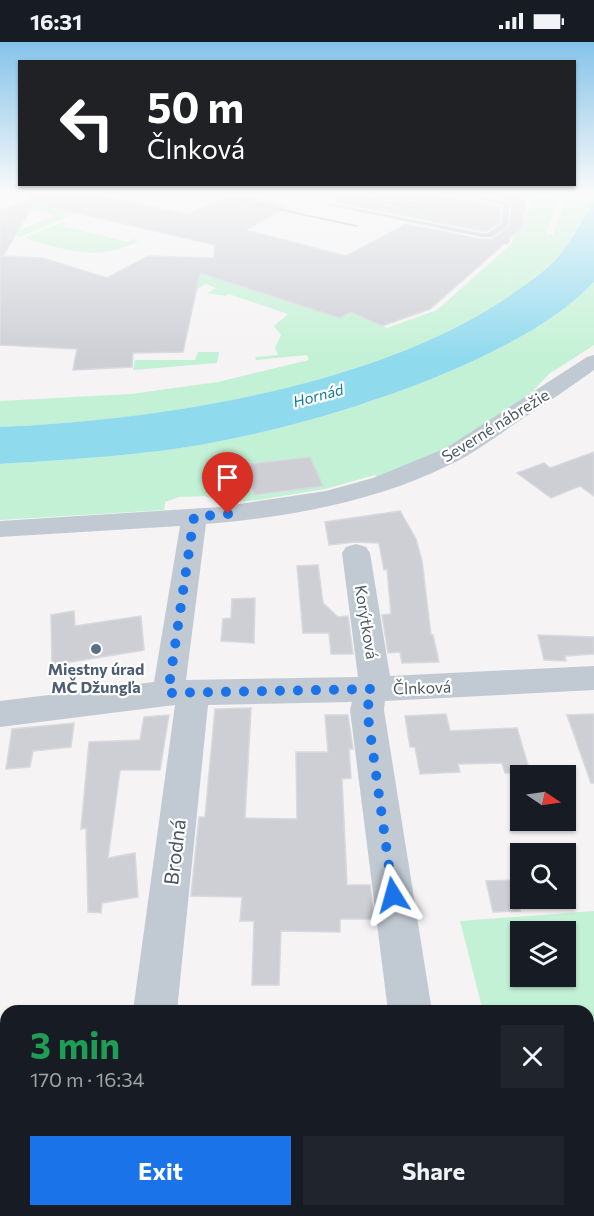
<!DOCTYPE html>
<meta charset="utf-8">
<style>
:root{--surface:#171b24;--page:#20242c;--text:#f1f3f6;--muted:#9ea1a6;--accent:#1a73e8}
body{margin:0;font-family:Commissioner,sans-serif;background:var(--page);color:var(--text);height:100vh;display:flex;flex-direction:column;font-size:22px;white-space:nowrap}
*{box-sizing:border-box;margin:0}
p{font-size:20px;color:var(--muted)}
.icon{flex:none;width:33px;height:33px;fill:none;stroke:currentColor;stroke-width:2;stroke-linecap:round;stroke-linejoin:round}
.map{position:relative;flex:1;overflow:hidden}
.details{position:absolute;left:0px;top:963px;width:594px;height:212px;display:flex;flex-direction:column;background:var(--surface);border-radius:18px 18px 0 0;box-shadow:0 2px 4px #0004}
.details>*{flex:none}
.top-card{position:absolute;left:18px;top:18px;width:558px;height:126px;border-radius:0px;box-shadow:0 2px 4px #0004;background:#202124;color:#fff;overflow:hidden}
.needle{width:39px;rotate:103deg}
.tools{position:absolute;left:510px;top:723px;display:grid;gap:12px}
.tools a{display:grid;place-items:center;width:66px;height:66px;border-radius:0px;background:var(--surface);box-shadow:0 2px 4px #0004;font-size:30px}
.pin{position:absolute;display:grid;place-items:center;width:51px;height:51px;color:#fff;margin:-62px -26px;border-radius:50% 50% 50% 0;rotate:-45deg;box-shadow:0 0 6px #0007}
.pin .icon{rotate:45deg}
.me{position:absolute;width:66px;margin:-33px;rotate:352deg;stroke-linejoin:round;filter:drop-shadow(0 0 4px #0008)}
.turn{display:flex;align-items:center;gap:21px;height:126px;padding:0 30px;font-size:27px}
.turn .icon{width:78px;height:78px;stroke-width:2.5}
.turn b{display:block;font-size:42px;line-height:51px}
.round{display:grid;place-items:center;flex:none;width:63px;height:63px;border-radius:0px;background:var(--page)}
.summary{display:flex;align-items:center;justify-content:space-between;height:102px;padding:0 30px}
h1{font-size:36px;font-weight:700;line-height:45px;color:#1e9e55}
.action{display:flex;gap:12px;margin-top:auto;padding:12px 30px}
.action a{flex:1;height:69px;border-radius:0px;background:var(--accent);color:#fff;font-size:24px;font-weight:700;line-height:69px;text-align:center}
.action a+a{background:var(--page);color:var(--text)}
.status{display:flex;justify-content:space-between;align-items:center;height:42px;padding:0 30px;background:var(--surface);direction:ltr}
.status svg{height:16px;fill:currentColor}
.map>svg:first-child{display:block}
.green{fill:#c3f1d5;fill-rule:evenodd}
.water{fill:#90daee}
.building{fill:#cdcfd5;stroke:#d7d9de;stroke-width:1.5;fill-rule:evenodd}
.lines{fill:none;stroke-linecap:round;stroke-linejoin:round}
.lane{fill:#c1cad2;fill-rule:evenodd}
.street{fill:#c1cad2;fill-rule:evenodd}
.rail{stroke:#b5b8bd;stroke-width:2}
.route{stroke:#1a73e8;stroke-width:10;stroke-dasharray:0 18}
.service-dot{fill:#5c6f8a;stroke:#fff;stroke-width:2}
.labels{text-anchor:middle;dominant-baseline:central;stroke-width:4.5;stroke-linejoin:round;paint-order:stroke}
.far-water-label{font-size:15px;font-style:italic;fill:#0c7c9b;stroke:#fff}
.street-label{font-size:16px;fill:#4a5661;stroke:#fff}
.service-label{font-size:16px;font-weight:bold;fill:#4e5e75;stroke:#fff}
.near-street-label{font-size:20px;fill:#4a5661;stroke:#fff}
</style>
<div class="status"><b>16:31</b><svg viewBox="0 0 49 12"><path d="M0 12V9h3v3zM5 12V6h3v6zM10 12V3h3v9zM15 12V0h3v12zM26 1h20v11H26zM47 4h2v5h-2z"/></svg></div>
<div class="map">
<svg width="594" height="1174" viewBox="0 0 594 1174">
<rect width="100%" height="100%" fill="#f5f3f3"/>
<g class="green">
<path d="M 532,150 L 557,150 L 555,167 L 546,192 L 553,193 L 562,168 L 564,150 L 594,150 L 594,158 C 583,178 572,199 557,216 C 544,231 527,241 511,253 C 377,345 160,379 0,385 L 0,359 L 131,352 L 218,340 L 309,318 L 307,313 L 256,318 L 255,315 L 278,313 L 275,306 L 281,293 L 274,284 L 288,272 L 229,252 L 225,254 L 207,251 L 216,246 L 206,242 L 195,248 L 198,220 L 358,273 L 387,286 L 437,268 L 510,203 L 529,165 Z"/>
<polygon points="22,158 77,171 20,195 11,192 55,173 10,162"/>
<path d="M 62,180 L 66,182 L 62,184 L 128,200 L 135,197 L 139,198 C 101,221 64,208 25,196 Z"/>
<path d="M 594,240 L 594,303 L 549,332 L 528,354 L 436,421 L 385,441 L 375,433 L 325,447 L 258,458 L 223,461 L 205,454 L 179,455 L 165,460 L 164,468 L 0,478 L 0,422 C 76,417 156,413 231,397 C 310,381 400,353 473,319 C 517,298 559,276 594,240 Z"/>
<polygon points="198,310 219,310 217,321 133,328 135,318 195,318"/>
<path d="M 594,869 L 594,1174 L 534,1174 L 533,1169 L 588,1168 L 588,969 L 483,969 L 460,879 ZM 520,890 L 566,890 L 566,934 L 520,934 Z"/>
</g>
<path class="water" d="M 594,158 L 594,240 C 559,276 517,298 473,319 C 400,353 309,381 231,397 C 156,413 76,417 0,422 L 0,385 C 160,378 377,345 511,253 C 527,241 544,231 557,216 C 572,199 583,178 594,158 Z"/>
<g class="building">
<path d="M 29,150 L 86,150 L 187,172 L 233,152 L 289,164 L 246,188 L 346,214 L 406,182 L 481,197 L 493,197 L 510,183 L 512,161 L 501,157 L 502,150 L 527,150 L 522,185 L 510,196 L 508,202 L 504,202 L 430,267 L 382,284 L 351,270 L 340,276 L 200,231 L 183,310 L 133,311 L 132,325 L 73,328 L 77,307 L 0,303 L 0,168 L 28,158 ZM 34,161 L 215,203 L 214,216 L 148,214 L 107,236 L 43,216 L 3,214 Z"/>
<polygon points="336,150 428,150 501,165 499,181 487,189 481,189 335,160"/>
<polygon points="594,410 594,454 580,444 551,456 517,431 544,421 550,426"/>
<polygon points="310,415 323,444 255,453 252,446 220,450 214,426"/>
<polygon points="400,469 416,497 422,519 431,593 433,593 439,620 402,621 400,610 388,611 382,573 391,572 387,527 384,528 379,501 355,500 329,503 325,480"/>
<polygon points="318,523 323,561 338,575 348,574 353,612 331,612 329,591 303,591 297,524"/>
<polygon points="255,556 254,601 221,599 223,577 231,576 232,557"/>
<polygon points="74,569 75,584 141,574 144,608 52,623 51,573"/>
<polygon points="538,593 594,595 594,612 565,614 566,619 544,618"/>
<polygon points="251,666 245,776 297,777 296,710 328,710 325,673 348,673 353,707 349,707 351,736 342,737 347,843 370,843 374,877 340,877 340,890 281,889 279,943 252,943 254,879 240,879 242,855 191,854 199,775 205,775 215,667"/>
<polygon points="446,672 450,689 517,686 530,730 505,731 502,721 458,722 460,730 420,732 415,705 410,705 405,674"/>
<polygon points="594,672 594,741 591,741 567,673"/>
<polygon points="169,673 160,728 120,728 108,816 135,811 138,855 102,861 101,871 88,870 86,786 81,787 89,700 140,698 144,675"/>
<polygon points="74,681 71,705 33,709 30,725 6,727 12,687"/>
<polygon points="520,838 520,869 493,870 486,839"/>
</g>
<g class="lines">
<polygon class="lane" points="439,150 455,150 510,161 508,183 493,195 481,195 326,163 329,161 481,191 488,191 501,182 504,163"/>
<g class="street">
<path d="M 594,313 L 594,328 C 571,345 546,361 522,377 C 498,393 475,411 449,423 C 375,460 288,475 206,482 L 186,638 L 358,635 L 342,511 L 346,505 L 356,502 L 366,505 L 370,511 L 390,634 L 594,624 L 594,648 L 385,659 L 384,668 L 432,969 L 388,969 L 350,668 L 352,660 L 208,663 L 177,969 L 133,969 L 175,663 L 0,685 L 0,659 L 154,640 L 180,484 L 0,495 L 0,479 L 220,465 L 326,449 L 373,436 L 446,406 L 587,315 Z"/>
<rect x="106" y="1168" width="52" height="6"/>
<polygon points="421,1168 473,1168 474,1174 422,1174"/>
</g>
<g class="rail">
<polyline points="200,150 356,184"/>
<polyline points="339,150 420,167"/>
</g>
</g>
<linearGradient id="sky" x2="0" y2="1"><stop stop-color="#85c3ea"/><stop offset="0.48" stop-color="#fafafa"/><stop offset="1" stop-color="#fafafa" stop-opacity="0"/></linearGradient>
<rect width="594" height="315" fill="url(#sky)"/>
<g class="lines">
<polyline class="route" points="228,472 194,475 168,651 372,647 367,668 393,853"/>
</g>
<circle class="service-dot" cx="96" cy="607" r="6"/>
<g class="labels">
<g class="far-water-label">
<text transform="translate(318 353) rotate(-15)">Hornád</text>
</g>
<g class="street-label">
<text transform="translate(495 383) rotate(-32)">Severné nábrežie</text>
<text transform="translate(367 580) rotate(81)">Korýtková</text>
<text transform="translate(422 645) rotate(-2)">Člnková</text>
</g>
<g class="service-label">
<text x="96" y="626">Miestny úrad<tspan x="96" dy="18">MČ Džungľa</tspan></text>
</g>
<g class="near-street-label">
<text transform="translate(174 810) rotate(-83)">Brodná</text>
</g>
</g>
</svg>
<div class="tools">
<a><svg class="needle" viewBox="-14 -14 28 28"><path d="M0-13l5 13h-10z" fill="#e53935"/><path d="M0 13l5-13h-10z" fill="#9ea1a6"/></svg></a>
<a><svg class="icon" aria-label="search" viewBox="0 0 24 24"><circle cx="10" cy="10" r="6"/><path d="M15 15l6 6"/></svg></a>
<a><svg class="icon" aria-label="layers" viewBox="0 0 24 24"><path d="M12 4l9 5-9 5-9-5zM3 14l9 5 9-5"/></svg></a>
</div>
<div class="pin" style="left:228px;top:472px;background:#d93025"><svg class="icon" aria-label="arrive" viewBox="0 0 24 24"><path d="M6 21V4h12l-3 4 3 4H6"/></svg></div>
<svg class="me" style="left:393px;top:853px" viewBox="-20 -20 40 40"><path d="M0-17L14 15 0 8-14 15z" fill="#1a73e8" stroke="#fff" stroke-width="4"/></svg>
<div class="top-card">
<div class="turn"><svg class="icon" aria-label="left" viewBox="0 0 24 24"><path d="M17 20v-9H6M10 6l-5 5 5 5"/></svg><div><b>50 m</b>Člnková</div></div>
</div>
<section class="details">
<div class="summary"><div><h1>3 min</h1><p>170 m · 16:34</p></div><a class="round"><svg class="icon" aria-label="close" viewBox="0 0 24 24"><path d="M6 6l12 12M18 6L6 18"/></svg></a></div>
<div class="action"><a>Exit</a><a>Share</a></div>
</section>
</div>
